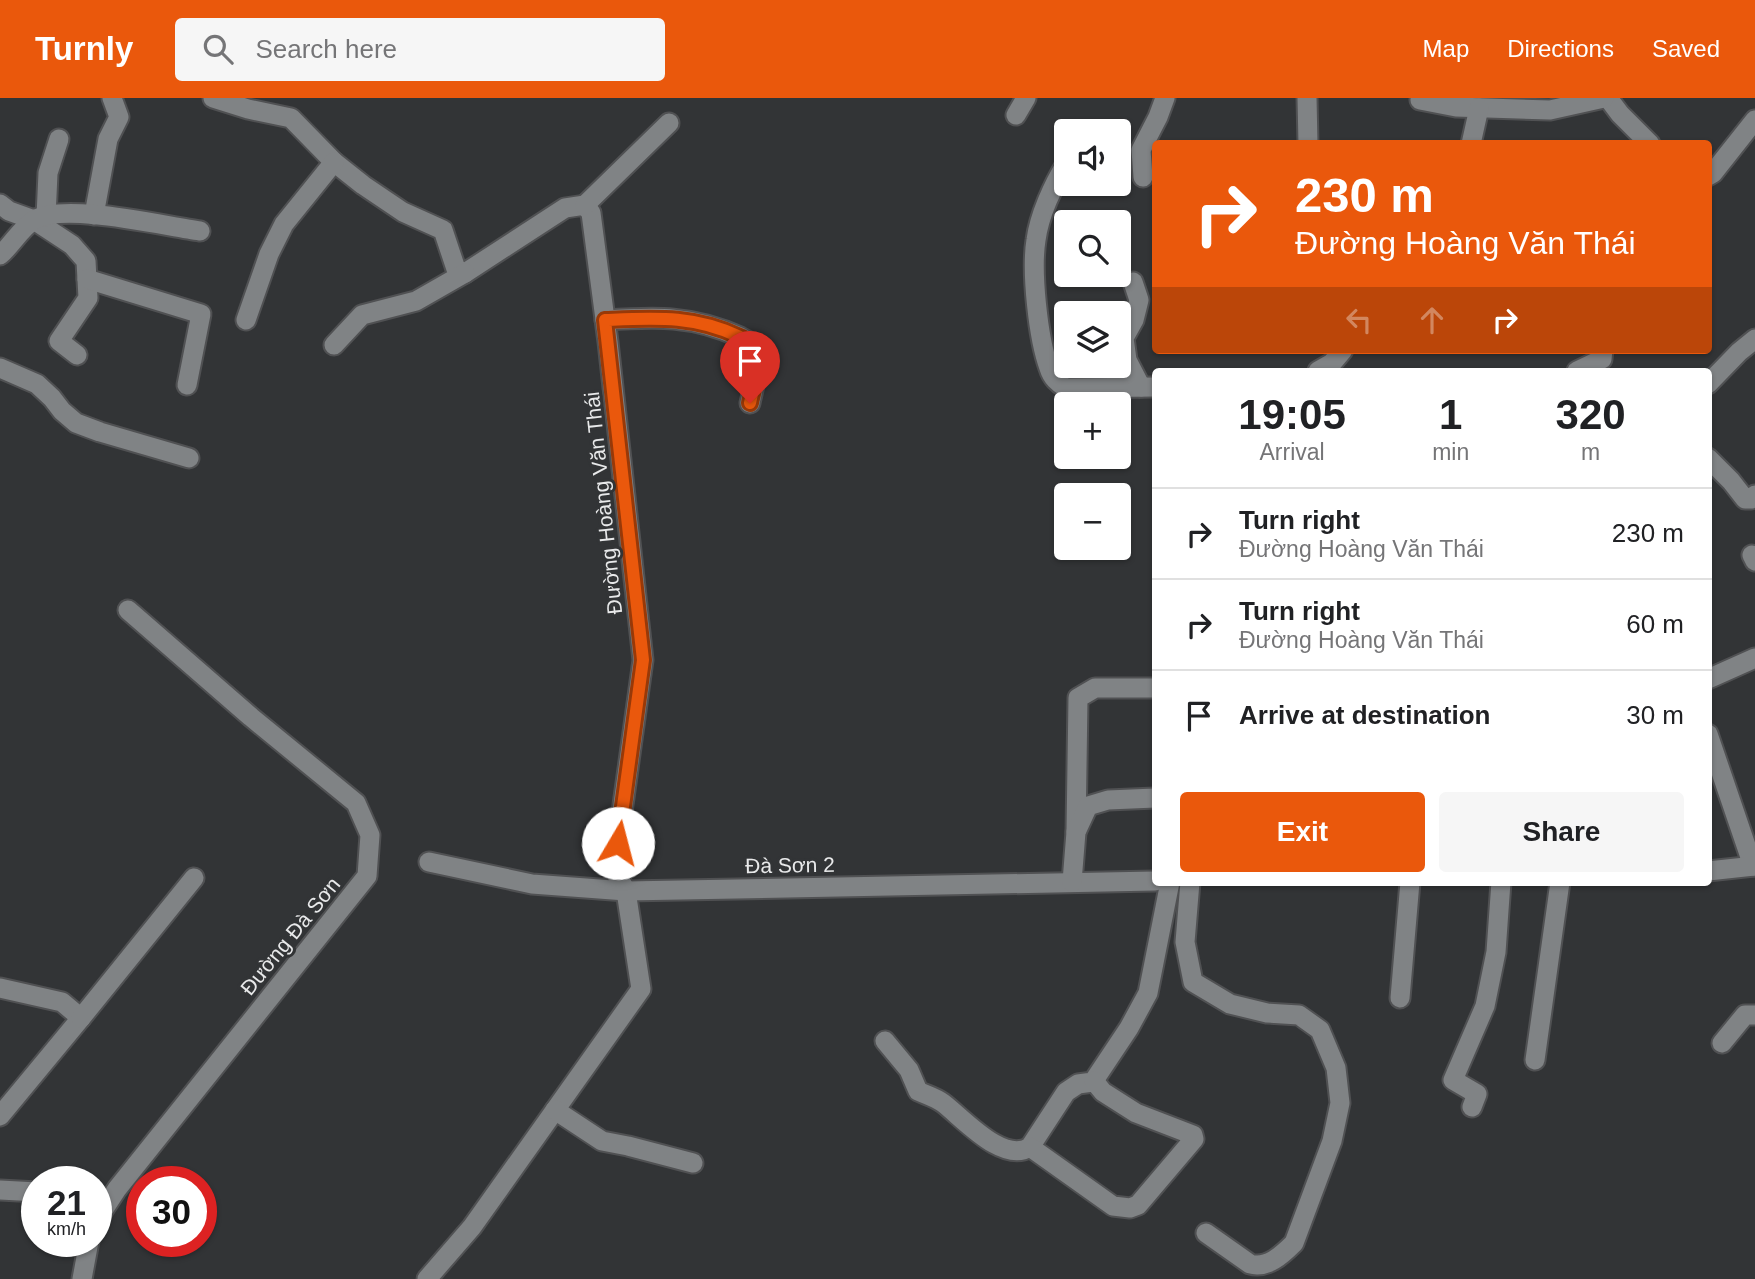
<!DOCTYPE html>
<meta charset="utf-8">
<style>
:root{--surface:#fff;--page:#f6f6f6;--text:#202124;--muted:#757577;--line:#e0e0e0;--accent:#ea580c}
body{margin:0;font-family:Arial,sans-serif;background:var(--page);color:var(--text);height:100vh;display:flex;flex-direction:column;font-size:26px;white-space:nowrap}
*{box-sizing:border-box;margin:0}
p{font-size:23px;color:var(--muted)}
.icon{flex:none;width:38px;height:38px;fill:none;stroke:currentColor;stroke-width:2;stroke-linecap:round;stroke-linejoin:round}
.map{position:relative;flex:1;overflow:hidden}
.side{position:absolute;left:1152px;top:270px;width:560px;height:518px;display:flex;flex-direction:column;background:var(--surface);border-radius:7px;box-shadow:0 2px 5px #0004}
.side>*{flex:none}
.banner{position:absolute;left:1152px;top:42px;width:560px;height:214px;border-radius:7px;box-shadow:0 2px 5px #0004;background:#ea580c;color:#fff;overflow:hidden}
.tools{position:absolute;left:1054px;top:21px;display:grid;gap:14px}
.tools a{display:grid;place-items:center;width:77px;height:77px;border-radius:7px;background:var(--surface);box-shadow:0 2px 5px #0004;font-size:35px}
.speed{position:absolute;left:21px;top:1068px;display:flex;gap:14px;font-size:35px;font-weight:700;text-align:center}
.speed>*{display:grid;place-content:center;width:91px;height:91px;border-radius:50%;background:var(--surface);box-shadow:0 2px 5px #0004;line-height:1}
.speed small{font-size:18px;font-weight:400}
.speed .limit{border:10px solid #d22;background:#fff;color:#111}
.pin{position:absolute;display:grid;place-items:center;width:60px;height:60px;color:#fff;margin:-72px -30px;border-radius:50% 50% 50% 0;rotate:-45deg;box-shadow:0 0 7px #0007}
.pin .icon{rotate:45deg}
.me{position:absolute;width:77px;margin:-38px;rotate:8deg;stroke-linejoin:round;filter:drop-shadow(0 0 5px #0008)}
.turn{display:flex;align-items:center;gap:24px;height:147px;padding:0 28px;font-size:32px}
.turn .icon{width:91px;height:91px;stroke-width:2.5}
.turn b{display:block;font-size:49px;line-height:60px}
.lanes{display:flex;align-items:center;height:66px;padding:0 28px;background:#0003;justify-content:center;gap:35px;direction:ltr}
.lanes .off{opacity:.35}
.eta{display:flex;justify-content:space-evenly;align-items:center;height:119px;text-align:center}
.eta b{font-size:42px;font-weight:700;line-height:49px}
.button{display:flex;gap:14px;margin-top:auto;padding:14px 28px}
.button a{flex:1;height:80px;border-radius:7px;background:var(--accent);color:#fff;font-size:28px;font-weight:700;line-height:80px;text-align:center}
.button a+a{background:var(--page);color:var(--text)}
ul{padding:0;list-style:none}
li{display:flex;align-items:center;gap:21px;height:91px;padding:0 28px;border-top:2px solid var(--line)}
li div{flex:1}
li b{display:block;font-size:26px}
li em{font-style:normal}
header{display:flex;align-items:center;gap:42px;box-sizing:border-box;height:98px;padding:0 35px;background:var(--accent);color:#fff}
header strong{font-size:33px}
nav{display:flex;gap:38px;margin-inline-start:auto;font-size:24px}
.search{width:490px;height:63px;background:var(--page);display:flex;align-items:center;gap:18px;box-sizing:border-box;padding:0 24px;border-radius:7px;color:var(--muted);font-size:26px}
.map>svg:first-child{display:block}
.lines{fill:none;stroke-linecap:round;stroke-linejoin:round}
.minor-casing{stroke:#505153;stroke-width:23}
.minor{stroke:#808385;stroke-width:19}
.route-casing{stroke:#983908;stroke-width:18}
.route{stroke:#ea580c;stroke-width:12}
.labels{text-anchor:middle;dominant-baseline:central;stroke-width:6;stroke-linejoin:round;paint-order:stroke}
.street-label{font-size:21px;fill:#e8e9ea;stroke:#323436}
</style>
<header>
<strong>Turnly</strong>
<div class="search"><svg class="icon" aria-label="search" viewBox="0 0 24 24"><circle cx="10" cy="10" r="6"/><path d="M15 15l6 6"/></svg>Search here</div>
<nav><a>Map</a><a>Directions</a><a>Saved</a></nav>
</header>
<div class="map">
<svg width="1755" height="1181" viewBox="0 0 1755 1181">
<rect width="100%" height="100%" fill="#323436"/>
<g class="lines">
<g class="minor-casing">
<g id="minor">
<polyline points="213,0 248,11 291,20 334,64 363,87 403,114 443,132 456,171 465,175 565,110 585,107 591,115 608,244 643,562 614,772 626,793 641,891 472,1129 427,1181"/>
<polyline points="1307,0 1308,46"/>
<polyline points="1608,0 1620,16 1650,46"/>
<polyline points="1420,2 1456,9 1550,12 1604,0"/>
<polyline points="1016,17 1026,0"/>
<polyline points="1471,46 1479,10"/>
<path d="M 1066,66 C 1053,87 1039,118 1036,142 C 1031,173 1038,240 1049,270 C 1052,280 1058,285 1066,290 L 1155,289"/>
<polyline points="1708,78 1713,75 1755,22"/>
<polyline points="1143,79 1141,52 1158,19 1165,0"/>
<polyline points="0,106 9,113 34,122 72,147 86,163 88,200 59,243 77,257"/>
<polyline points="585,107 669,25"/>
<polyline points="94,117 108,41 119,19 112,0"/>
<polyline points="46,119 48,75 59,41"/>
<path d="M 0,157 C 12,147 21,130 34,122 C 64,104 163,128 200,133"/>
<polyline points="87,181 201,216 187,287"/>
<polyline points="1133,184 1139,202 1134,222 1124,240 1127,262 1141,289"/>
<polyline points="246,222 269,156 284,126 334,64"/>
<path d="M 605,222 C 656,219 692,217 740,239 C 745,242 754,245 758,251 C 762,260 752,294 750,305"/>
<polyline points="334,247 362,217 416,203 465,175"/>
<polyline points="0,270 37,286 52,300 62,313 76,325 100,334 189,360"/>
<polyline points="1318,273 1332,265 1343,252"/>
<polyline points="1577,273 1602,261 1603,252"/>
<polyline points="1708,286 1739,254 1755,241"/>
<polyline points="1708,360 1731,383 1745,401 1751,401 1755,397"/>
<polyline points="1752,457 1755,463"/>
<polyline points="1708,581 1755,560"/>
<polyline points="1708,636 1753,768"/>
<polyline points="1076,734 1078,600 1095,590 1155,590"/>
<polyline points="429,764 532,786 626,793 1155,783"/>
<polyline points="1708,773 1755,768"/>
<polyline points="1072,784 1076,734 1088,708 1108,702 1155,700"/>
<path d="M 1190,784 L 1185,844 L 1193,884 L 1230,906 L 1267,915 L 1299,917 L 1320,932 L 1336,970 L 1340,1005 L 1332,1043 L 1294,1145 C 1282,1157 1267,1171 1250,1166 L 1206,1135"/>
<polyline points="0,890 62,904 81,920 0,1018"/>
<polyline points="1400,900 1410,784"/>
<polyline points="81,920 194,780"/>
<path d="M 885,943 L 909,972 L 918,993 C 926,997 935,999 943,1005 C 964,1021 1003,1066 1030,1049 L 1066,994 L 1078,986 L 1093,984 L 1129,930 L 1148,895 L 1170,784"/>
<polyline points="1722,945 1745,917 1755,917"/>
<polyline points="1535,962 1560,784"/>
<polyline points="1472,1009 1477,996 1453,982 1485,908 1496,854 1501,784"/>
<polyline points="555,1012 602,1043 628,1048 693,1065"/>
<polyline points="1030,1049 1113,1108 1130,1110 1138,1107 1194,1041 1193,1037 1136,1015 1103,994 1094,983"/>
<polyline points="0,1092 37,1094"/>
<polyline points="96,1123 117,1091 367,778 370,737 356,705 251,619 128,512"/>
<polyline points="82,1181 89,1143"/>
</g>
</g>
<use href="#minor" class="minor"/>
</g>
<g class="lines">
<g class="route-casing">
<path id="route" d="M 618,745 L 643,562 L 605,222 C 655,220 694,217 740,239 C 745,242 754,245 758,251 C 762,260 752,294 750,305"/>
</g>
<use href="#route" class="route"/>
</g>
<g class="labels">
<g class="street-label">
<text transform="translate(603 405) rotate(-96)">Đường Hoàng Văn Thái</text>
<text transform="translate(790 767) rotate(-1)">Đà Sơn 2</text>
<text transform="translate(290 838) rotate(-51)">Đường Đà Sơn</text>
</g>
</g>
</svg>
<div class="tools">
<a><svg class="icon" aria-label="sound" viewBox="0 0 24 24"><path d="M4 9h4l5-4v14l-5-4H4zM17 9q2 3 0 6"/></svg></a>
<a><svg class="icon" aria-label="search" viewBox="0 0 24 24"><circle cx="10" cy="10" r="6"/><path d="M15 15l6 6"/></svg></a>
<a><svg class="icon" aria-label="layers" viewBox="0 0 24 24"><path d="M12 4l9 5-9 5-9-5zM3 14l9 5 9-5"/></svg></a>
<a>+</a>
<a>−</a>
</div>
<div class="speed"><div>21<small>km/h</small></div><div class="limit">30</div></div>
<div class="pin" style="left:750px;top:305px;background:#d93025"><svg class="icon" aria-label="arrive" viewBox="0 0 24 24"><path d="M6 21V4h12l-3 4 3 4H6"/></svg></div>
<svg class="me" style="left:618px;top:745px" viewBox="-20 -20 40 40"><circle r="19" fill="#fff"/><path d="M0-13L10 11 0 6-10 11z" fill="#ea580c"/></svg>
<div class="banner">
<div class="turn"><svg class="icon" aria-label="right" viewBox="0 0 24 24"><path d="M7 20v-9h11M14 6l5 5-5 5"/></svg><div><b>230 m</b>Đường Hoàng Văn Thái</div></div>
<div class="lanes"><svg class="icon off" aria-label="left" viewBox="0 0 24 24"><path d="M17 20v-9H6M10 6l-5 5 5 5"/></svg><svg class="icon off" aria-label="ahead" viewBox="0 0 24 24"><path d="M12 20V5M6 11l6-6 6 6"/></svg><svg class="icon" aria-label="right" viewBox="0 0 24 24"><path d="M7 20v-9h11M14 6l5 5-5 5"/></svg></div>
</div>
<section class="side">
<div class="eta">
<div><b>19:05</b><p>Arrival</p></div>
<div><b>1</b><p>min</p></div>
<div><b>320</b><p>m</p></div>
</div>
<ul>
<li><svg class="icon" aria-label="right" viewBox="0 0 24 24"><path d="M7 20v-9h11M14 6l5 5-5 5"/></svg><div><b>Turn right</b><p>Đường Hoàng Văn Thái</p></div><em>230 m</em></li>
<li><svg class="icon" aria-label="right" viewBox="0 0 24 24"><path d="M7 20v-9h11M14 6l5 5-5 5"/></svg><div><b>Turn right</b><p>Đường Hoàng Văn Thái</p></div><em>60 m</em></li>
<li><svg class="icon" aria-label="arrive" viewBox="0 0 24 24"><path d="M6 21V4h12l-3 4 3 4H6"/></svg><div><b>Arrive at destination</b></div><em>30 m</em></li>
</ul>
<div class="button"><a>Exit</a><a>Share</a></div>
</section>
</div>
